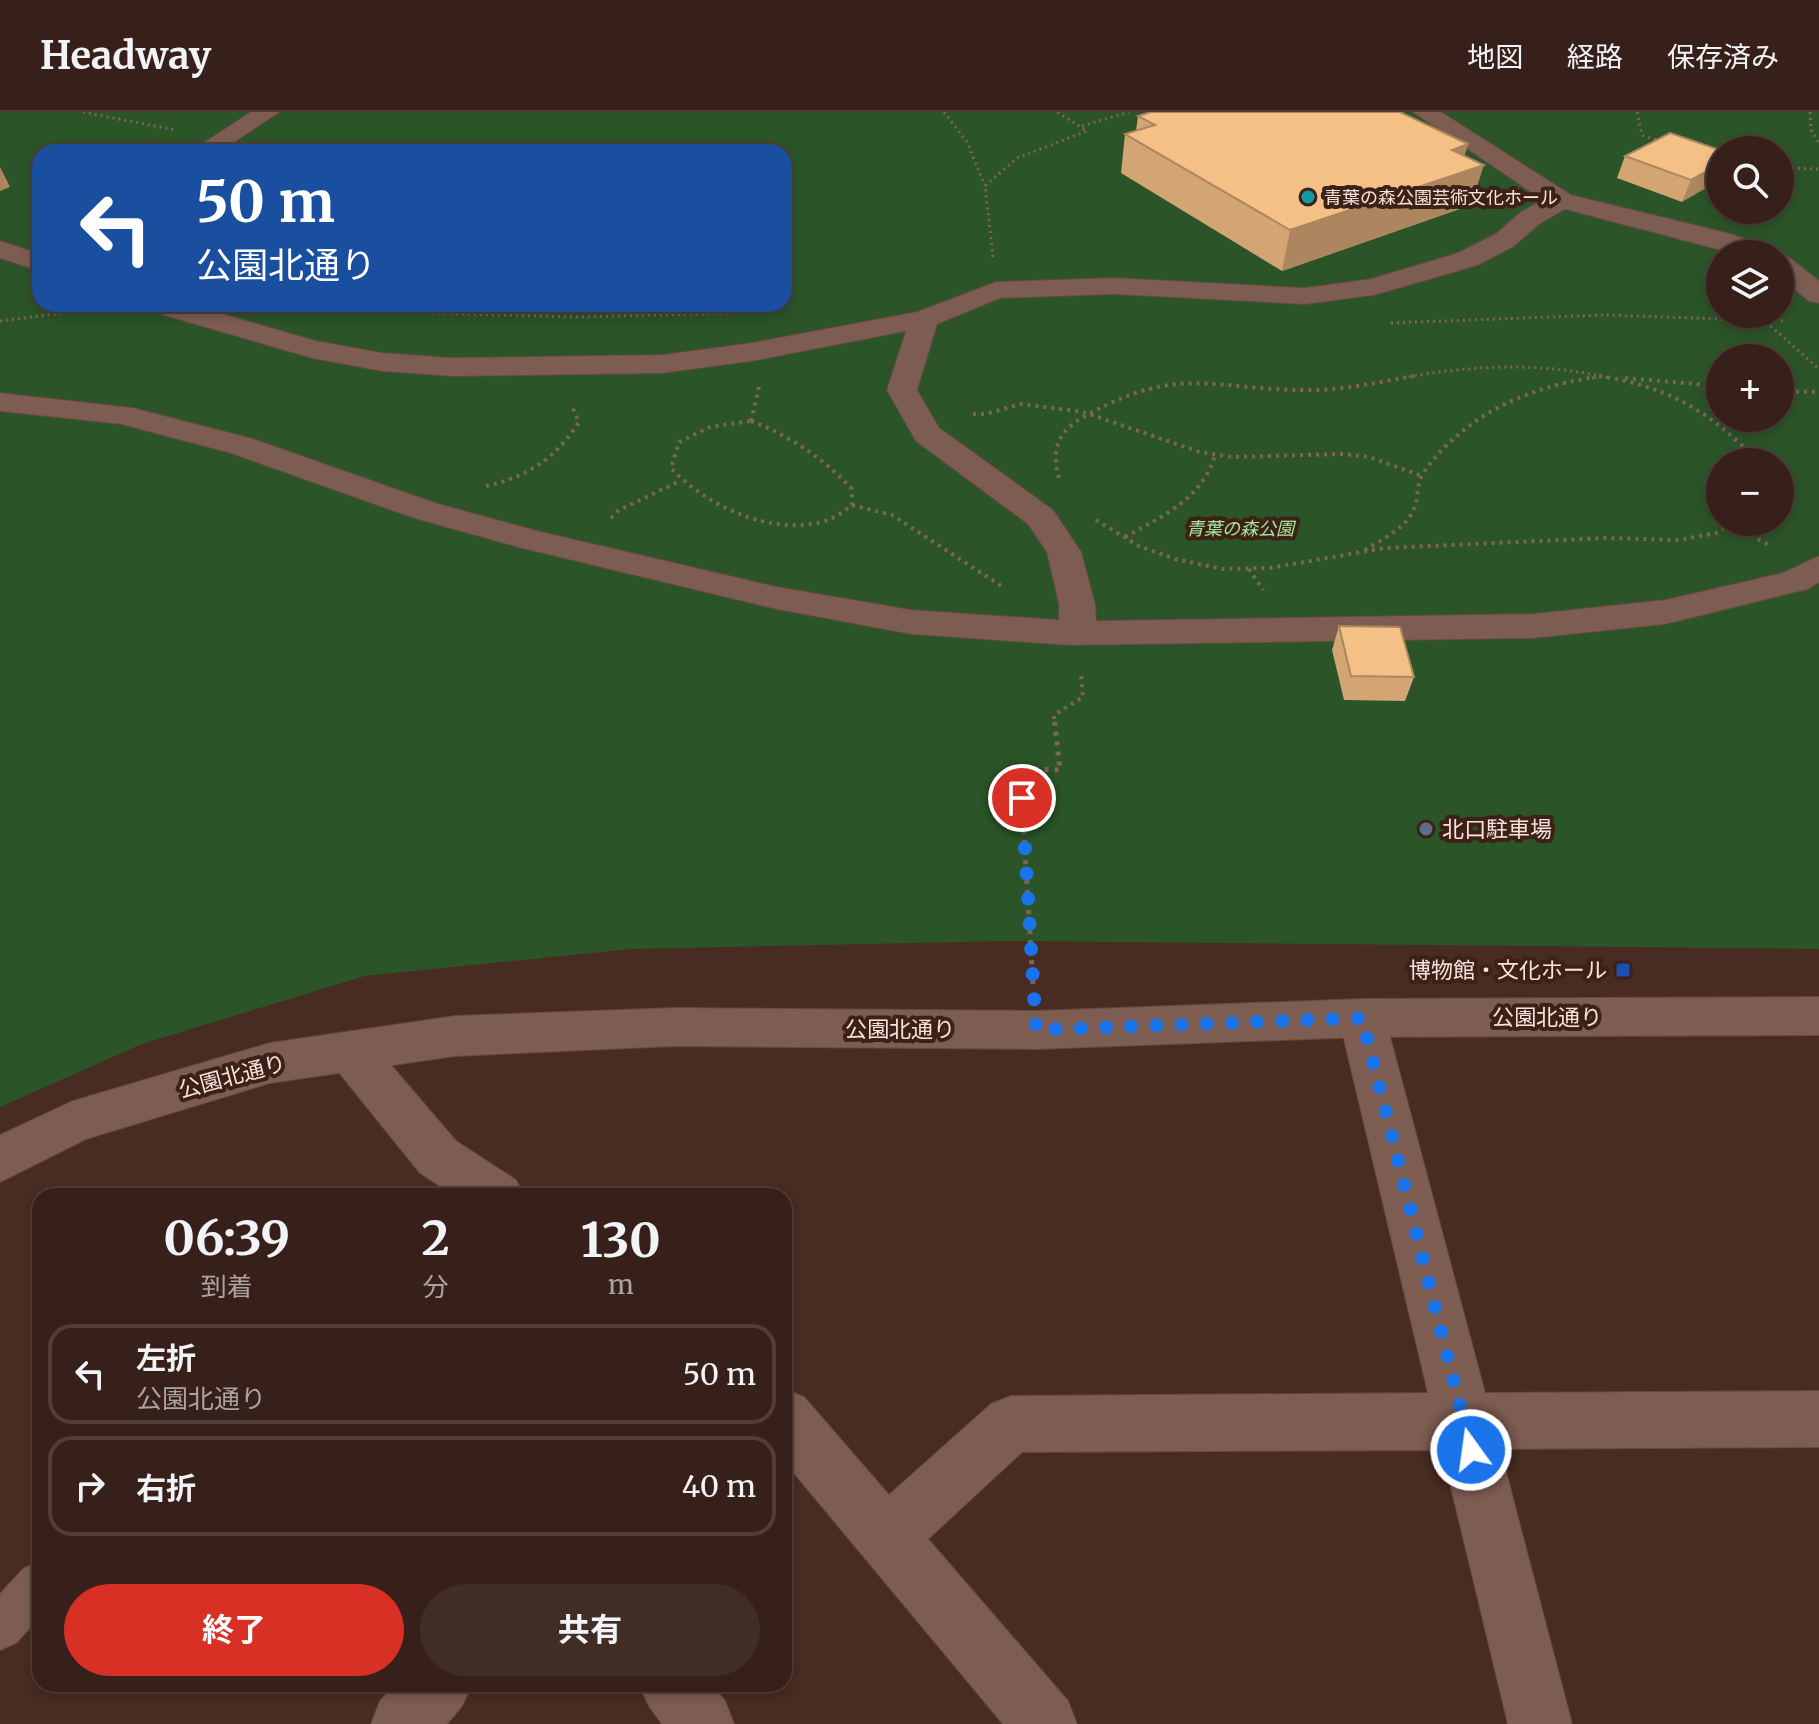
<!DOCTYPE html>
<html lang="ja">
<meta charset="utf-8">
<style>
:root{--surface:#362019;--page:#412d26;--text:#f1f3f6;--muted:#aaa3a2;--line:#503e38;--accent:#d93025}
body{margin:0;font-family:Merriweather,"Noto Sans JP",serif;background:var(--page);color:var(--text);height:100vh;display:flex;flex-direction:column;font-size:30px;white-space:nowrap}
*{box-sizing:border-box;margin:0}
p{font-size:26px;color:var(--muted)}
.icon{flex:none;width:44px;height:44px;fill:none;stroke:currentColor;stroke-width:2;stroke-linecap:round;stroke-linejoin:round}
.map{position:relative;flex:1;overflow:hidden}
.details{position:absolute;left:32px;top:1076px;width:760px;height:504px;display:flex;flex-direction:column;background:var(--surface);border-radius:24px;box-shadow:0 4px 12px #0003,0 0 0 2px var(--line)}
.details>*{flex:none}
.guide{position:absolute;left:32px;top:32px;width:760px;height:168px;border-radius:24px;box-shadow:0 4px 12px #0003,0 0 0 2px var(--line);background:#1a4fa0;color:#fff;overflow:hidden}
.tools{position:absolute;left:1706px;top:24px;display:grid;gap:16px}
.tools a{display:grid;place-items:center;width:88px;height:88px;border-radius:50%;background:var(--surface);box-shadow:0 4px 12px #0003,0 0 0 2px var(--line);font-size:40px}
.pin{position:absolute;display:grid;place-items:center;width:68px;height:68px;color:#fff;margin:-34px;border:4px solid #fff;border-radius:50%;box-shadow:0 2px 8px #0007}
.me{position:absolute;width:88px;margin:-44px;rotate:346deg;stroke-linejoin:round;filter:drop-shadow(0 0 6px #0008)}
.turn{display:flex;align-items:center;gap:28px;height:168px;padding:0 32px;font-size:36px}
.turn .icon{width:104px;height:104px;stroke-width:2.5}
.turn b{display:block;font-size:56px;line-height:68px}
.eta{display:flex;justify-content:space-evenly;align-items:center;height:136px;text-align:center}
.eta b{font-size:48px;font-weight:700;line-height:56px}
.button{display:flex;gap:16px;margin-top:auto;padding:16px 32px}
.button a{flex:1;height:92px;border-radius:48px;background:var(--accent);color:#fff;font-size:32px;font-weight:700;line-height:92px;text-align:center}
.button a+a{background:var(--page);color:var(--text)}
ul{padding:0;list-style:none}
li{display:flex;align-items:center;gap:24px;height:100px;margin:0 16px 12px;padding:0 16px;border:4px solid var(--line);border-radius:24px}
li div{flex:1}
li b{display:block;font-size:30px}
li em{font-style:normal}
header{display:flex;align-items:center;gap:48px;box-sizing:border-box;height:112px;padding:0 40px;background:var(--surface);border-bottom:2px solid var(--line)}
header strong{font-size:38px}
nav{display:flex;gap:44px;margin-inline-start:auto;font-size:28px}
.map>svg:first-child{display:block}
.green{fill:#2b5428;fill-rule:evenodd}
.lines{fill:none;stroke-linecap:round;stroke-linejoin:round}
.service-casing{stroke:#624940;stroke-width:2}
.pedestrian-casing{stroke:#624940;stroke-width:2}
.minor-casing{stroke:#624940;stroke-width:2}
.tertiary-casing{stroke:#624940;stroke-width:2}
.path-far2{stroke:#7e645b;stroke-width:3;stroke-dasharray:2 4;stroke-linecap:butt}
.path-far1{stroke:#7e645b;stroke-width:4;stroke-dasharray:3 5;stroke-linecap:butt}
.path{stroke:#7e645b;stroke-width:5;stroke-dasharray:4 6;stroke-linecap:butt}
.service{fill:#7d5c51;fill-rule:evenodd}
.pedestrian{fill:#7d5c51;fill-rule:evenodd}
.minor{fill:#7d5c51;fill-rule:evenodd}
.tertiary{fill:#7d5c51;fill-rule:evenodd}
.wall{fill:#d3a573}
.shaded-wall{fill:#ac865e}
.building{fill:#f5c086;stroke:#ac865e;stroke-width:2}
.route{stroke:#1a73e8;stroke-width:14;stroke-dasharray:0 25.2}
.culture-dot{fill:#0f9aa8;stroke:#3d2117;stroke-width:3}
.service-dot{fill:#5c6f8a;stroke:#3d2117;stroke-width:3}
.transit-dot{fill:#1a4fb4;stroke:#3d2117;stroke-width:3}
.labels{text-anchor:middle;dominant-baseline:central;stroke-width:8;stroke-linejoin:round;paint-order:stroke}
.far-poi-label{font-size:18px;fill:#f8e4de;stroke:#3d2117;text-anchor:start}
.far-park-label{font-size:18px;font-style:italic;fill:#a1e79b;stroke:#3d2117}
.poi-label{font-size:22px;fill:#f8e4de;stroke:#3d2117;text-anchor:start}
.street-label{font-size:22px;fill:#f8e4de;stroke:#3d2117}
</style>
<header>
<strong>Headway</strong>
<nav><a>地図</a><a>経路</a><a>保存済み</a></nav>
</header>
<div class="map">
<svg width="1819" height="1612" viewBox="0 0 1819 1612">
<rect width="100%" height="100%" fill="#482b21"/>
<path class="green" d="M 0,0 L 1819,0 L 1819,837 L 1008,829 L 632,837 L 365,864 L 142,932 L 0,995 ZM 1720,38 L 1780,38 L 1780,98 L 1720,98 ZM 40,40 L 784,40 L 784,192 L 40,192 ZM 1720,142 L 1780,142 L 1780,202 L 1720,202 ZM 1720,246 L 1780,246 L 1780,306 L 1720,306 ZM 1720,350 L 1780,350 L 1780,410 L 1720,410 Z"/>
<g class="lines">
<g class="service-casing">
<polygon id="service" points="40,1450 40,1505 16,1531 0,1538 0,1482 24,1456"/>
</g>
<g class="pedestrian-casing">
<g id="pedestrian">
<polygon points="251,0 279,0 219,40 190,40"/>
<polygon points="1413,0 1441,0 1571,83 1731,122 1771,136 1775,142 1736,142 1565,97 1539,112 1514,134 1478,153 1374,183 1305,192 1114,182 1000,186 937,212 917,278 939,316 1053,398 1081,440 1095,492 1096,509 1533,502 1665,488 1783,461 1819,444 1819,470 1808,477 1665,512 1533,526 1070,533 911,522 777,497 518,435 411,405 231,341 121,312 0,299 0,281 133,296 253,327 435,391 537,419 777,475 911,498 1059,508 1059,492 1047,440 1028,412 916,329 887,278 906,219 752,249 662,261 452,264 382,259 312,246 147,198 143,192 188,192 316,229 382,241 452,246 662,243 752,231 917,200 996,170 1114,166 1305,176 1371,167 1458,141 1496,122 1521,100 1543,88"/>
<polygon points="0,129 40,142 40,159 0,146"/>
<polygon points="1780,144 1790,146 1819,169 1819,191 1809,189 1780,166"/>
</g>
</g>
<g class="minor-casing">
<g id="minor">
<polygon points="1362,887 1378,892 1385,906 1485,1281 1819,1279 1819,1335 1500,1337 1572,1612 1508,1612 1442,1338 1022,1340 928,1427 1068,1589 1077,1612 1003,1612 784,1349 784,1277 804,1285 889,1383 991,1292 1011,1284 1428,1281 1339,906 1346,892"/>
<polygon points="350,919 367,925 456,1029 516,1068 524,1084 455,1084 420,1061 333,953 326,939 333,925"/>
<polygon points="396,1572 472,1572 462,1594 447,1612 371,1612 380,1589"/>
<polygon points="639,1572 711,1572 725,1589 734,1612 662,1612 649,1594"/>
</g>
</g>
<g class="tertiary-casing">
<polygon id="tertiary" points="1819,885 1819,923 1362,925 1036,937 675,934 455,944 270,971 86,1027 0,1070 0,1023 73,989 270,931 455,904 675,896 1036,899 1362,887"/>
</g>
<g class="path-far2">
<polyline points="83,0 175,18"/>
<polyline points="944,0 967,30 985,74"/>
<polyline points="1637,0 1642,23 1662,30"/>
<polyline points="1810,0 1811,18 1819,31"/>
<polyline points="1082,14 1129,0"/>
<polyline points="1780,56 1819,57"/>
<polyline points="993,145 985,74 1017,46 1087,19 1057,0"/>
<polyline points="324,198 577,205 730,201"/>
<polyline points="1757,202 1819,257"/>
<polyline points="0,209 118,194"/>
<polyline points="1391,211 1602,203 1785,209"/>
<path d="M 1403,266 C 1469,253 1543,250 1609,266"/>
<polyline points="1592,266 1596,265"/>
</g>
<g class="path-far1">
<path d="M 1599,264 C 1667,274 1712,300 1758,350"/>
<polyline points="1625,266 1720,274"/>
<polyline points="1780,279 1819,280"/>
<polyline points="973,302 986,302 1021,292 1083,300 1200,340 1232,345 1343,342 1369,345 1422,364"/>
<path d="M 751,309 C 790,324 823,346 852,377 L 852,393 C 844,399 835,406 825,409 C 773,425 706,394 671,356 L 679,330 L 710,315 Z"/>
<polyline points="751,309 759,275"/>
<path d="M 1059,366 C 1050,334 1060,317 1089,302 C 1182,251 1215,279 1310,278 C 1345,278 1379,270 1414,264"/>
<path d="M 486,374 C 528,365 556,346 579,310 L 571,292"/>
<polyline points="852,393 892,403 1003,475"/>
<polyline points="611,406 619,398 680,369"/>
<polyline points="1096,408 1139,434 1175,447 1223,457 1270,456 1385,436 1606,426 1680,428 1716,421 1733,410"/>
<polyline points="1729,413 1769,433"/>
<path d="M 1125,425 C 1163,404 1202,387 1215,343"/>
<path d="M 1365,438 C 1382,427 1408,416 1415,394 C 1419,382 1416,371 1424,360 C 1465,302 1529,275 1596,265"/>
<polyline points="1249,457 1263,478"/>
<polyline points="1054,607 1054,603 1083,585 1081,562"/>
</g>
<polyline class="path" points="1033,872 1020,657 1060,658 1054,605"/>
<use href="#service" class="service"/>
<use href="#pedestrian" class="pedestrian"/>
<use href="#minor" class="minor"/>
<use href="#tertiary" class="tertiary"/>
</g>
<g class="wall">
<polygon points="1138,4 1468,32 1464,44 1471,93 1282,159 1121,61 1125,22 1136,19"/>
<polygon points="1720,38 1682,90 1617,66 1625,44"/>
<polygon points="1339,514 1414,565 1405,589 1344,588 1332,538"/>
</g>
<g class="shaded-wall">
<polygon points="1468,32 1459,61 1484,53 1471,93 1282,159 1290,118 1452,38"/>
<polygon points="1720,52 1720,68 1682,90 1691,68"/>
<polygon points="0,55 10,75 0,79"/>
</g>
<g class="building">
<polygon points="1151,0 1400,0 1468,32 1452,38 1484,53 1290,118 1125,22 1155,13 1138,4"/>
<polygon points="1670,21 1720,38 1720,52 1691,68 1625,44"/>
<polygon points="1339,514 1400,515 1414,565 1351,564"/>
</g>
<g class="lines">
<polyline class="route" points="1022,686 1036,918 1362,906 1471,1338"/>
</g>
<circle class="culture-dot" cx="1308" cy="85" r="8"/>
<circle class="service-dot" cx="1426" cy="717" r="8"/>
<rect class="transit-dot" x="1615" y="850" width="16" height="16" rx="4"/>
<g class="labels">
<g class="far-poi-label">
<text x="1324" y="85">青葉の森公園芸術文化ホール</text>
</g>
<g class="far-park-label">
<text x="1240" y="416">青葉の森公園</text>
</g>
<g class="poi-label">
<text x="1442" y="717">北口駐車場</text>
<text x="1607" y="858" text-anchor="end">博物館・文化ホール</text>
</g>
<g class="street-label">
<text x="1547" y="905">公園北通り</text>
<text x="900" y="917">公園北通り</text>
<text transform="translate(232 964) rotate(-15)">公園北通り</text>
</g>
</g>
</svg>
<div class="tools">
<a><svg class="icon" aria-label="search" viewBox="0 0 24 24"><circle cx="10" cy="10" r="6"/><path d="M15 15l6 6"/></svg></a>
<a><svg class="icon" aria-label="layers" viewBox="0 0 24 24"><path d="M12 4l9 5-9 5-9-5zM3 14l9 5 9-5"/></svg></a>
<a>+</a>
<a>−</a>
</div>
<div class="pin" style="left:1022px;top:686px;background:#d93025"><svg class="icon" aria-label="arrive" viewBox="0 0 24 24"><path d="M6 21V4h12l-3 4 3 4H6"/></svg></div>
<svg class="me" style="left:1471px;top:1338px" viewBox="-20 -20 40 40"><circle r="17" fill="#1a73e8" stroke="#fff" stroke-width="3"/><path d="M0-11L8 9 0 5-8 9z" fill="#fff"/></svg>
<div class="guide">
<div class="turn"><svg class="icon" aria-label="left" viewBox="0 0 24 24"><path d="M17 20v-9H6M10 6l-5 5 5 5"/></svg><div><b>50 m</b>公園北通り</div></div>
</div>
<section class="details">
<div class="eta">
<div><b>06:39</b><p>到着</p></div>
<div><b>2</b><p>分</p></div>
<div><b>130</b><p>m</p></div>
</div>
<ul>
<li><svg class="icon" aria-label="left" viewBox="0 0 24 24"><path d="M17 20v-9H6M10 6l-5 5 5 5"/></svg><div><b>左折</b><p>公園北通り</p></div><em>50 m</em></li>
<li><svg class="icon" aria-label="right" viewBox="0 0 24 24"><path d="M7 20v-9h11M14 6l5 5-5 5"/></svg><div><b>右折</b></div><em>40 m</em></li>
</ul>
<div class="button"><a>終了</a><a>共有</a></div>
</section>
</div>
